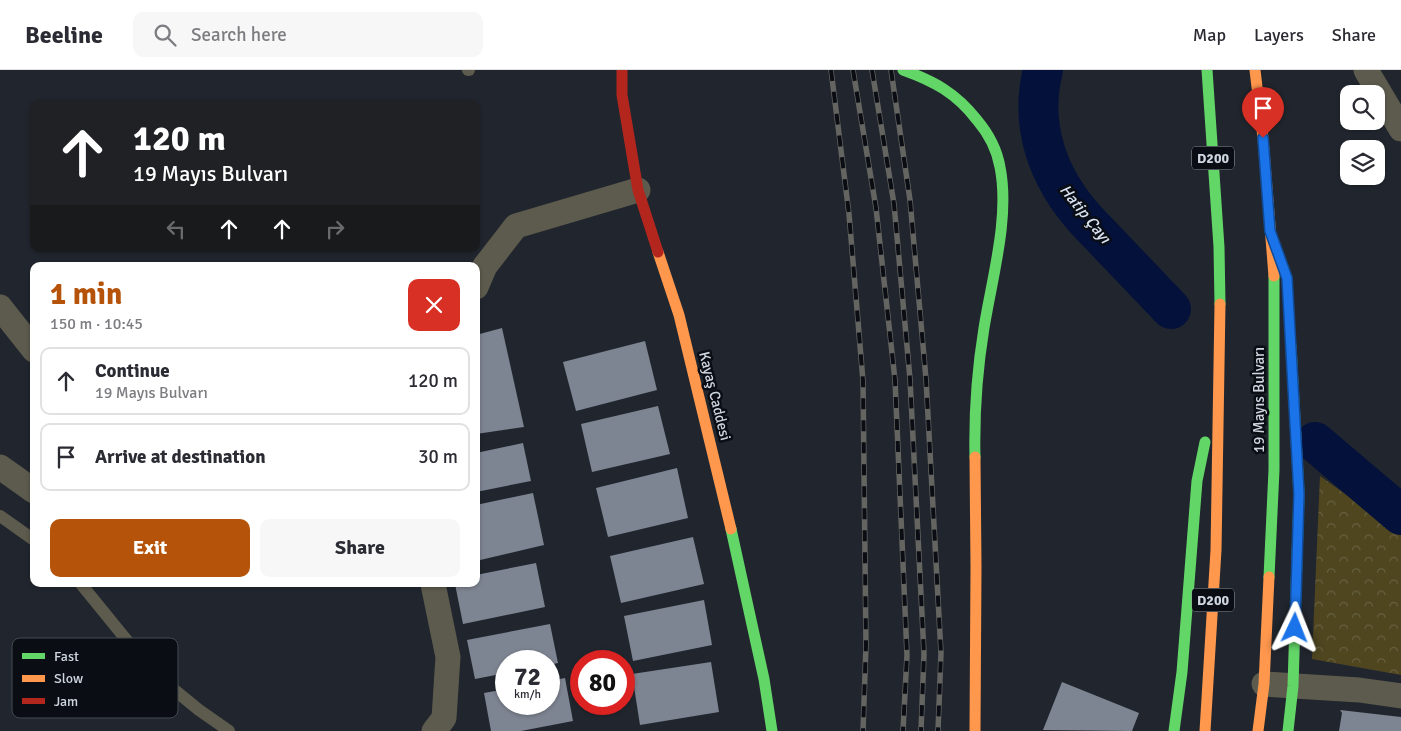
<!DOCTYPE html>
<meta charset="utf-8">
<style>
:root{--surface:#fff;--page:#f7f7f7;--text:#2b2b33;--muted:#7c7c81;--line:#e1e1e2;--accent:#b45309}
body{margin:0;font-family:Signika,sans-serif;background:var(--page);color:var(--text);height:100vh;display:flex;flex-direction:column;font-size:19px;white-space:nowrap}
*{box-sizing:border-box;margin:0}
p{font-size:16px;color:var(--muted)}
.icon{flex:none;width:28px;height:28px;fill:none;stroke:currentColor;stroke-width:2;stroke-linecap:round;stroke-linejoin:round}
.map{position:relative;flex:1;overflow:hidden}
.drawer{position:absolute;left:30px;top:192px;width:450px;height:325px;display:flex;flex-direction:column;background:var(--surface);border-radius:10px;box-shadow:0 1px 4px #0004}
.drawer>*{flex:none}
.top-card{position:absolute;left:30px;top:30px;width:450px;height:152px;border-radius:10px;box-shadow:0 1px 4px #0004;background:#202124;color:#fff;overflow:hidden}
.fabs{position:absolute;left:1340px;top:15px;display:grid;gap:10px}
.fabs a{display:grid;place-items:center;width:45px;height:45px;border-radius:10px;background:var(--surface);box-shadow:0 1px 4px #0004;font-size:25px}
.speed{position:absolute;left:495px;top:580px;display:flex;gap:10px;font-size:25px;font-weight:700;text-align:center}
.speed>*{display:grid;place-content:center;width:65px;height:65px;border-radius:50%;background:var(--surface);box-shadow:0 1px 4px #0004;line-height:1}
.speed small{font-size:12px;font-weight:400}
.speed .limit{border:8px solid #d22;background:#fff;color:#111}
.pin{position:absolute;display:grid;place-items:center;width:42px;height:42px;color:#fff;margin:-51px -21px;border-radius:50% 50% 50% 0;rotate:-45deg;box-shadow:0 0 5px #0007}
.pin .icon{rotate:45deg}
.me{position:absolute;width:55px;margin:-28px;rotate:2deg;stroke-linejoin:round;filter:drop-shadow(0 0 4px #0008)}
.turn{display:flex;align-items:center;gap:18px;height:105px;padding:0 20px;font-size:22px}
.turn .icon{width:65px;height:65px;stroke-width:2.5}
.turn b{display:block;font-size:35px;line-height:42px}
.lanes{display:flex;align-items:center;height:48px;padding:0 20px;background:#0003;justify-content:center;gap:25px;direction:ltr}
.lanes .off{opacity:.35}
.round{display:grid;place-items:center;flex:none;width:52px;height:52px;border-radius:10px;background:var(--page)}
.headline{display:flex;align-items:center;justify-content:space-between;height:85px;padding:0 20px}
h1{font-size:30px;font-weight:800;line-height:38px;color:var(--accent)}
.primary-button{display:flex;gap:10px;margin-top:auto;padding:10px 20px}
.primary-button a{flex:1;height:58px;border-radius:10px;background:var(--accent);color:#fff;font-size:20px;font-weight:800;line-height:58px;text-align:center}
.primary-button a+a{background:var(--page);color:var(--text)}
ul{padding:0;list-style:none}
li{display:flex;align-items:center;gap:15px;height:68px;margin:0 10px 8px;padding:0 10px;border:2px solid var(--line);border-radius:10px}
li div{flex:1}
li b{display:block;font-size:19px}
li em{font-style:normal}
header{display:flex;align-items:center;gap:30px;box-sizing:border-box;height:70px;padding:0 25px;background:var(--surface);border-bottom:1px solid var(--line)}
header strong{font-size:24px}
nav{display:flex;gap:28px;margin-inline-start:auto;font-size:18px}
.search{width:350px;height:45px;background:var(--page);display:flex;align-items:center;gap:12px;box-sizing:border-box;padding:0 18px;border-radius:10px;color:var(--muted);font-size:19px}
.map>svg:first-child{display:block}
.park{fill:url(#park-crowns)}
.lines{fill:none;stroke-linecap:round;stroke-linejoin:round}
.river{stroke:#03113b;stroke-width:40}
.building{fill:#7e8592}
.lane{stroke:#5d5b4d;stroke-width:12}
.street{stroke:#5d5b4d;stroke-width:25}
.fast{stroke:#63d668;stroke-width:11}
.slow{stroke:#ff974d;stroke-width:11}
.jam{stroke:#b3261e;stroke-width:11}
.rail-casing{stroke:#646461;stroke-width:5.5}
.rail{stroke:#0a0e14;stroke-width:4;stroke-dasharray:11;stroke-linecap:butt}
.route-casing{stroke:#114b97;stroke-width:12}
.route{stroke:#1a73e8;stroke-width:9}
.labels{text-anchor:middle;dominant-baseline:central;stroke-width:5;stroke-linejoin:round;paint-order:stroke}
.shield{fill:#0a0e14;stroke:#959aa3;stroke-width:1}
.shield-label{font-size:14px;font-weight:bold;fill:#d0d6e0}
.street-label{font-size:15px;fill:#d0d6e0;stroke:#0a0e14}
.water-label{font-size:16px;font-style:italic;fill:#dae3f3;stroke:#0a0e14}
.key{fill:#0a0e14;stroke:#454a51;stroke-width:1}
.key-label{font-size:14px;fill:#d0d6e0}
</style>
<header>
<strong>Beeline</strong>
<div class="search"><svg class="icon" aria-label="search" viewBox="0 0 24 24"><circle cx="10" cy="10" r="6"/><path d="M15 15l6 6"/></svg>Search here</div>
<nav><a>Map</a><a>Layers</a><a>Share</a></nav>
</header>
<div class="map">
<svg width="1401" height="661" viewBox="0 0 1401 661">
<defs>
<pattern id="park-crowns" width="20" height="18" patternUnits="userSpaceOnUse" patternTransform="scale(1.25)"><rect width="20" height="18" fill="#4f4620"/><path d="M2 6a3 3 0 1 1 6 0M12 15a3 3 0 1 1 6 0" fill="none" stroke="#676040"/></pattern>
</defs>
<rect width="100%" height="100%" fill="#21262e"/>
<polygon class="park" points="1320,406 1401,464 1401,605 1312,589"/>
<g class="lines">
<g class="river">
<path d="M 1043,0 C 1029,56 1048,108 1086,150 L 1171,239"/>
<polyline points="1315,372 1401,445"/>
</g>
</g>
<g class="building">
<polygon points="502,258 524,357 476,364 476,265"/>
<polygon points="645,271 657,320 576,341 563,292"/>
<polygon points="658,336 670,384 592,402 581,354"/>
<polygon points="523,373 531,411 476,422 476,383"/>
<polygon points="677,398 688,448 608,467 596,418"/>
<polygon points="533,423 544,475 476,491 476,435"/>
<polygon points="693,467 704,514 621,533 610,486"/>
<polygon points="536,493 545,537 463,554 455,514 476,514 476,505"/>
<polygon points="704,530 712,575 633,591 624,546"/>
<polygon points="550,554 558,593 549,595 549,591 506,591 506,603 475,609 467,570"/>
<polygon points="711,592 719,642 640,655 632,604"/>
<polygon points="565,608 573,651 521,661 491,661 484,623 506,619 506,634 549,634 549,611"/>
<polygon points="1062,612 1139,643 1132,661 1043,660"/>
<polygon points="1340,640 1401,647 1401,661 1339,661 1342,643"/>
</g>
<g class="lines">
<g class="lane">
<polyline points="468,0 469,0"/>
<polyline points="0,446 34,470"/>
<polyline points="81,514 129,573 150,596 172,618 199,640 229,661"/>
</g>
<g class="street">
<polyline points="1366,0 1401,59"/>
<polyline points="476,217 485,196 516,156 638,120"/>
<polyline points="0,237 34,280"/>
<polyline points="0,397 34,421"/>
<polyline points="433,514 448,587 444,648 434,661"/>
<polyline points="1264,614 1359,620 1401,626"/>
</g>
<g class="fast">
<path d="M 903,0 C 934,11 956,23 977,50 C 988,63 997,80 1000,97 C 1010,147 992,208 984,258 C 977,301 974,343 975,387"/>
<polyline points="1207,0 1219,177 1220,234"/>
<polyline points="731,459 764,609 772,661"/>
<polyline points="1269,507 1274,400 1274,206"/>
<polyline points="1174,661 1182,602 1197,411 1205,372"/>
<polyline points="1288,661 1293,616 1299,424 1291,276"/>
</g>
<g class="slow">
<polyline points="1255,0 1263,68 1274,206"/>
<polyline points="658,182 679,245 731,459"/>
<polyline points="975,387 976,497 975,661"/>
<polyline points="1205,661 1216,480 1220,234"/>
<polyline points="1258,661 1264,614 1269,507"/>
</g>
<polyline class="jam" points="622,0 622,25 638,120 658,182"/>
<g class="rail-casing">
<g id="rail">
<polyline points="831,0 849,144 863,311 866,575 863,661"/>
<polyline points="853,0 876,138 895,310 907,585 903,661"/>
<polyline points="872,0 894,134 910,309 924,584 921,661"/>
<polyline points="891,0 910,130 926,309 941,583 938,661"/>
</g>
</g>
<use href="#rail" class="rail"/>
</g>
<g class="lines">
<g class="route-casing">
<polyline id="route" points="1263,68 1270,161 1287,208 1299,424 1295,558"/>
</g>
<use href="#route" class="route"/>
</g>
<g class="labels">
<g class="shield">
<rect x="1192" y="76.5" width="42" height="23" rx="4"/>
<rect x="1192" y="518.5" width="42" height="23" rx="4"/>
</g>
<g class="shield-label">
<text x="1213" y="88">D200</text>
<text x="1213" y="530">D200</text>
</g>
<g class="street-label">
<text transform="translate(715 326) rotate(76)">Kayaş Caddesi</text>
<text transform="translate(1259 330) rotate(-90)">19 Mayıs Bulvarı</text>
</g>
<g class="water-label">
<text transform="translate(1085 144) rotate(51)">Hatip Çayı</text>
</g>
</g>
<rect x="12" y="568" width="166" height="80" rx="8" class="key"/>
<rect x="22" y="583" width="23" height="6" fill="#63d668"/>
<rect x="22" y="605" width="23" height="7" fill="#ff974d"/>
<rect x="22" y="628" width="23" height="6" fill="#b3261e"/>
<g class="key-label">
<text x="54" y="591">Fast</text>
<text x="54" y="613">Slow</text>
<text x="54" y="636">Jam</text>
</g>
</svg>
<div class="fabs">
<a><svg class="icon" aria-label="search" viewBox="0 0 24 24"><circle cx="10" cy="10" r="6"/><path d="M15 15l6 6"/></svg></a>
<a><svg class="icon" aria-label="layers" viewBox="0 0 24 24"><path d="M12 4l9 5-9 5-9-5zM3 14l9 5 9-5"/></svg></a>
</div>
<div class="speed"><div>72<small>km/h</small></div><div class="limit">80</div></div>
<div class="pin" style="left:1263px;top:68px;background:#d93025"><svg class="icon" aria-label="arrive" viewBox="0 0 24 24"><path d="M6 21V4h12l-3 4 3 4H6"/></svg></div>
<svg class="me" style="left:1295px;top:558px" viewBox="-20 -20 40 40"><path d="M0-17L14 15 0 8-14 15z" fill="#1a73e8" stroke="#fff" stroke-width="4"/></svg>
<div class="top-card">
<div class="turn"><svg class="icon" aria-label="ahead" viewBox="0 0 24 24"><path d="M12 20V5M6 11l6-6 6 6"/></svg><div><b>120 m</b>19 Mayıs Bulvarı</div></div>
<div class="lanes"><svg class="icon off" aria-label="left" viewBox="0 0 24 24"><path d="M17 20v-9H6M10 6l-5 5 5 5"/></svg><svg class="icon" aria-label="ahead" viewBox="0 0 24 24"><path d="M12 20V5M6 11l6-6 6 6"/></svg><svg class="icon" aria-label="ahead" viewBox="0 0 24 24"><path d="M12 20V5M6 11l6-6 6 6"/></svg><svg class="icon off" aria-label="right" viewBox="0 0 24 24"><path d="M7 20v-9h11M14 6l5 5-5 5"/></svg></div>
</div>
<section class="drawer">
<div class="headline"><div><h1>1 min</h1><p>150 m · 10:45</p></div><a class="round" style="background:#d93025;color:#fff"><svg class="icon" aria-label="close" viewBox="0 0 24 24"><path d="M6 6l12 12M18 6L6 18"/></svg></a></div>
<ul>
<li><svg class="icon" aria-label="ahead" viewBox="0 0 24 24"><path d="M12 20V5M6 11l6-6 6 6"/></svg><div><b>Continue</b><p>19 Mayıs Bulvarı</p></div><em>120 m</em></li>
<li><svg class="icon" aria-label="arrive" viewBox="0 0 24 24"><path d="M6 21V4h12l-3 4 3 4H6"/></svg><div><b>Arrive at destination</b></div><em>30 m</em></li>
</ul>
<div class="primary-button"><a>Exit</a><a>Share</a></div>
</section>
</div>
